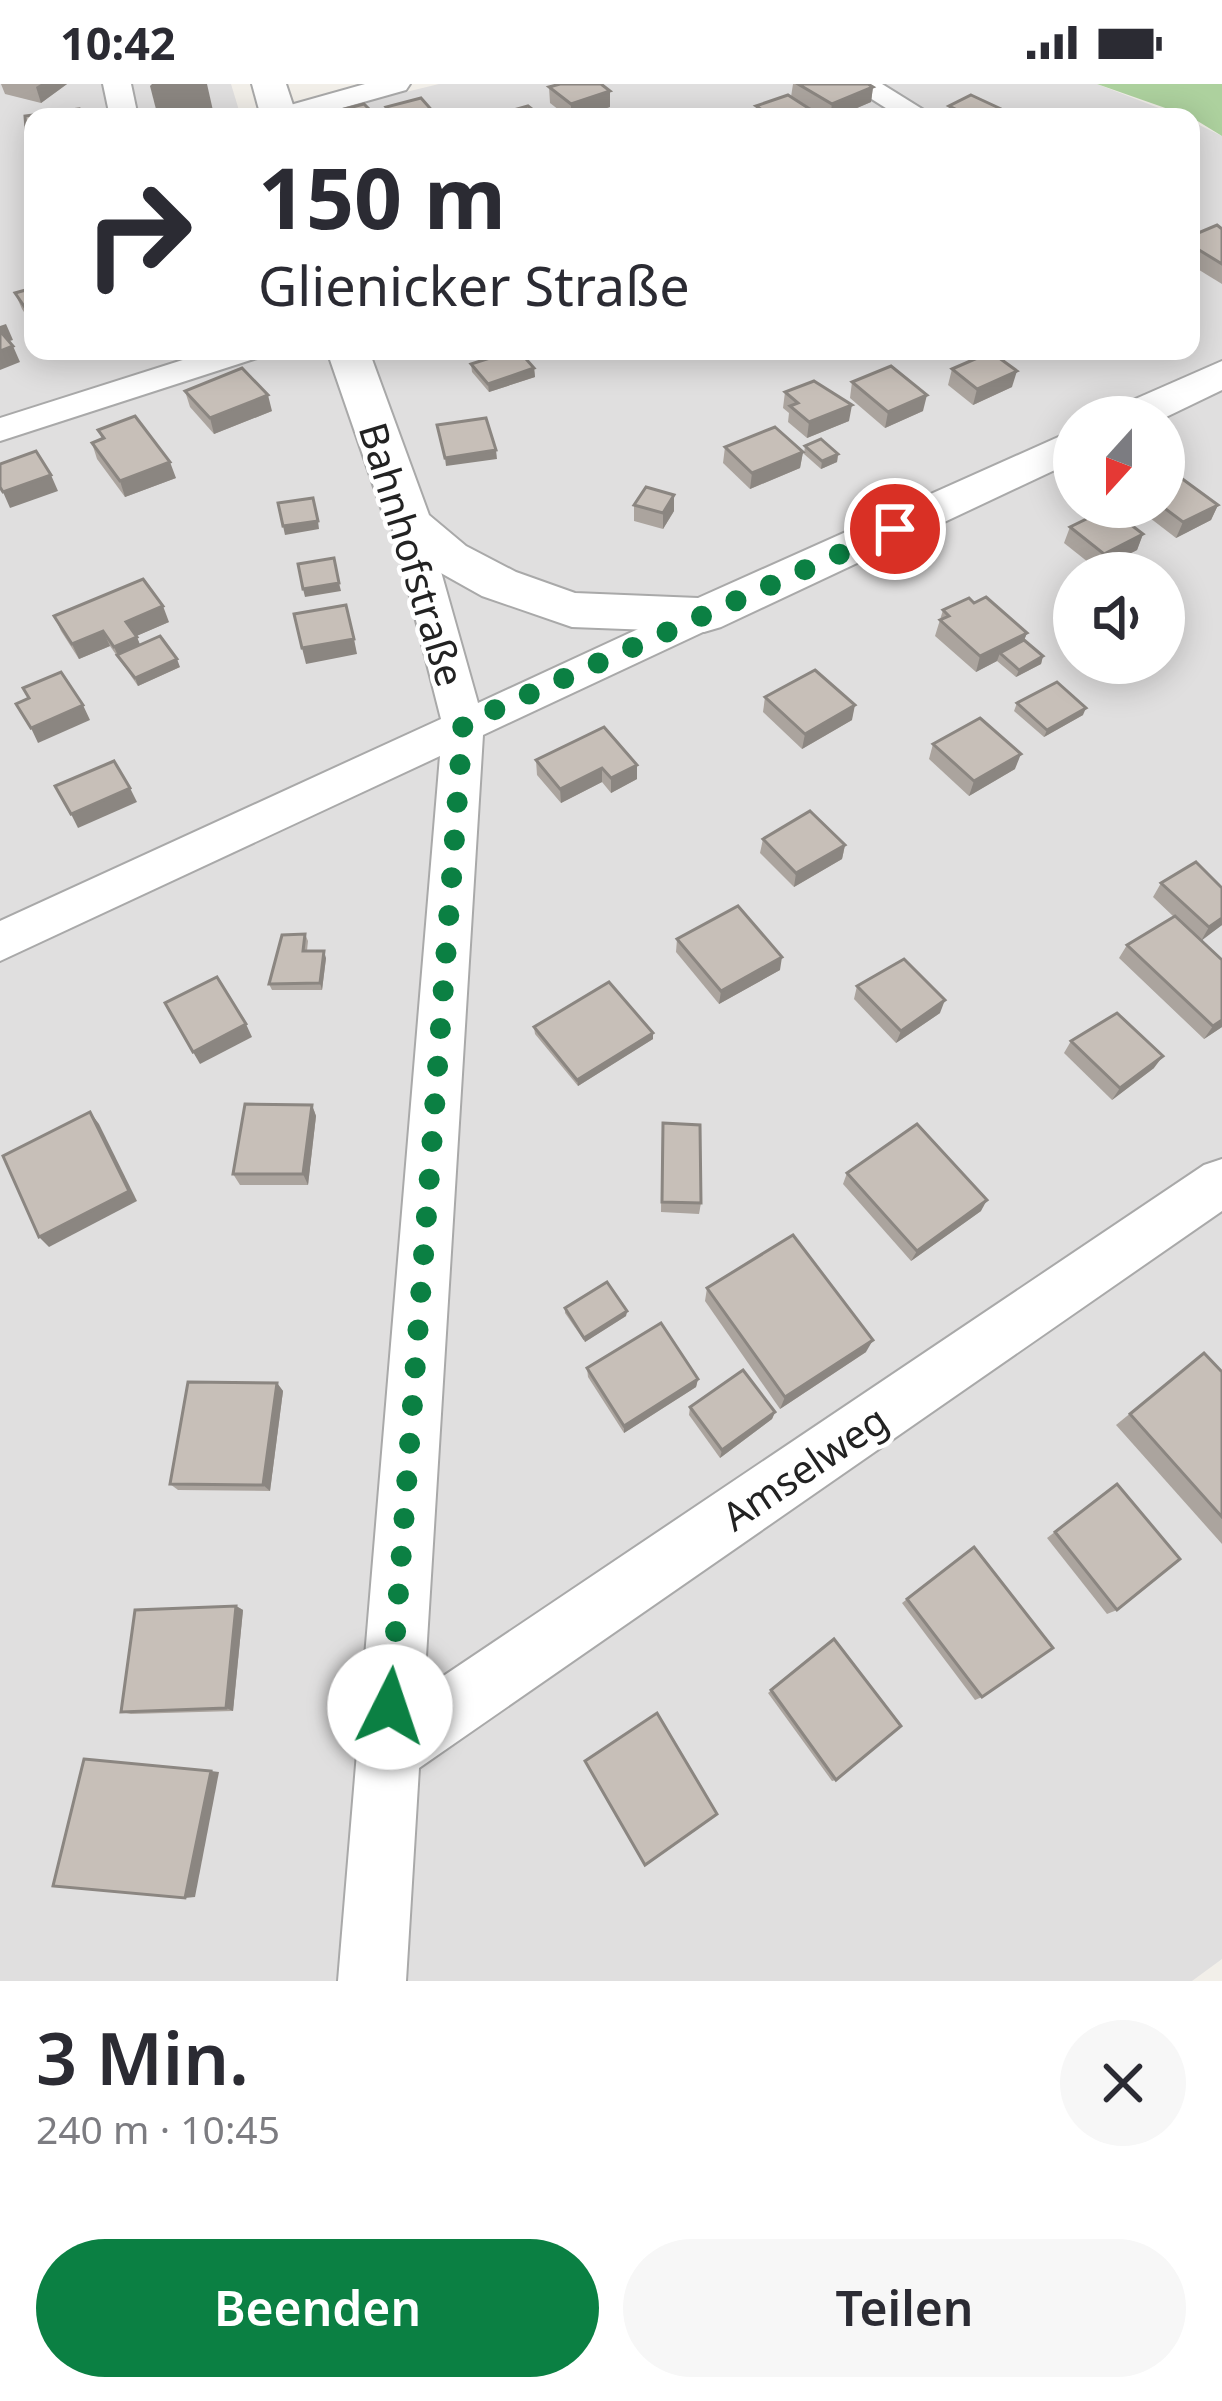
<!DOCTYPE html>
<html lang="de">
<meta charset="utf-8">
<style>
:root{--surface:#fff;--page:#f7f7f7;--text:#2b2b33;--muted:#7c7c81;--accent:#0b8043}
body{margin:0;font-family:"Noto Sans",sans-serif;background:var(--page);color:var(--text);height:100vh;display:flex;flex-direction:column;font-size:45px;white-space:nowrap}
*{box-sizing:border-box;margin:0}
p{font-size:39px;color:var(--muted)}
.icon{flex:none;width:66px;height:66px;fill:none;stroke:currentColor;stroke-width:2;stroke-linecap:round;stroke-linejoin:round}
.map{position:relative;height:1897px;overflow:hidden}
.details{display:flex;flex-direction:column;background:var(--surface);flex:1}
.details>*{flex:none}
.hud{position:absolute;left:24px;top:24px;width:1176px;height:252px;border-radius:24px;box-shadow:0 6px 30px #0003;background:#fff;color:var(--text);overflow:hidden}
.needle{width:78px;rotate:201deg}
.controls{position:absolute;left:1053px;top:312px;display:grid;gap:24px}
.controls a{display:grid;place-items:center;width:132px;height:132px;border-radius:50%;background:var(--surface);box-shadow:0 6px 30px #0003;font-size:60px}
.pin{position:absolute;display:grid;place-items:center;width:102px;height:102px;color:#fff;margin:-51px;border:6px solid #fff;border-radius:50%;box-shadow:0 3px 12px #0007}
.me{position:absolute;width:132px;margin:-66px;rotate:4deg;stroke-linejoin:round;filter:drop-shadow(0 0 9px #0008)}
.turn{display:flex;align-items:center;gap:42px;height:252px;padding:0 36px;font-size:54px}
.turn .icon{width:156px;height:156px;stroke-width:2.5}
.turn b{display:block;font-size:84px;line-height:102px}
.round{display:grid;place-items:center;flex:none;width:126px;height:126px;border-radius:63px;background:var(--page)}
.overview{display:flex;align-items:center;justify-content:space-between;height:204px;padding:0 36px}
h1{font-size:72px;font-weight:600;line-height:90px}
.action{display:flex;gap:24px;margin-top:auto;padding:24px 36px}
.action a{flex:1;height:138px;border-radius:72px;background:var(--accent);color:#fff;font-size:48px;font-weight:600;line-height:138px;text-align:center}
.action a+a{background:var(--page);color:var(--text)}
.status{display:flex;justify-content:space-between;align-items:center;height:84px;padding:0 60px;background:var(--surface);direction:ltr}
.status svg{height:33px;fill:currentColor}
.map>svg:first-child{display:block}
.residential{fill:#e0dfdf;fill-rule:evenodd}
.forest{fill:#add19e}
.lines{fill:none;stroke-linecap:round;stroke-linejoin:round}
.minor-casing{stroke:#a9a9a9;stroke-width:4}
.tertiary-casing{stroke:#a9a9a9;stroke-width:4}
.minor{fill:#fff;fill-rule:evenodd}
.tertiary{fill:#fff;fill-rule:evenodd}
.wall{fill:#aba49e}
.shaded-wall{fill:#8b8681}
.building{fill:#c7bfb8;stroke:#8b8681;stroke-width:3}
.route{stroke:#0b8043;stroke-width:21;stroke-dasharray:0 37.8}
.labels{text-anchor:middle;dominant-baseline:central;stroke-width:9;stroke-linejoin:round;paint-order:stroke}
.street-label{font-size:39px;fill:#222;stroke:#fff}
</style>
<div class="status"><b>10:42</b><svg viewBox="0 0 49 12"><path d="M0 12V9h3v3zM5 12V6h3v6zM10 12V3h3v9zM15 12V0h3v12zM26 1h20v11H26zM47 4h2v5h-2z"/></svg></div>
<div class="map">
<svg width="1222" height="1897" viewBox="0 0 1222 1897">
<rect width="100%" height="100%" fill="#f2efe9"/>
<g class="residential">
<path d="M 0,0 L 231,0 L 241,33 L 33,33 L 33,267 L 1191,267 L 1191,37 L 1222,52 L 1222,1875 L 1192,1897 L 0,1897 ZM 1074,333 L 1164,333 L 1164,423 L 1074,423 ZM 1074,489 L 1164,489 L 1164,579 L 1074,579 Z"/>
<polygon points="439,0 1097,0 1182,33 303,33"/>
</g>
<polygon class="forest" points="1097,0 1222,0 1222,52 1191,33"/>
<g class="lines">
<g class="minor-casing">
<g id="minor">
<polygon points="103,0 131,0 138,33 110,33"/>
<polygon points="365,0 410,0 406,6 310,33 265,33 269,27"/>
<polygon points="848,0 882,0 935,33 900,33"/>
<polygon points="211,267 262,267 257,274 0,357 0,334"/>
<polygon points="409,426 422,429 427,438 478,619 690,521 718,521 724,531 718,541 483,651 424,1605 1204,1081 1222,1075 1222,1127 419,1684 406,1897 338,1897 440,672 0,877 0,837 441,635 391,438 396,429"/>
</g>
</g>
<g class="tertiary-casing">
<g id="tertiary">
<polygon points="252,0 286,0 297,33 261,33"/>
<polygon points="327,267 369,267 429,431 466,462 516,488 575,509 698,514 1074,346 1074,377 721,543 704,548 572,543 482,512 432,484 386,438"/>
<polygon points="1222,277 1222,306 1164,334 1110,333 1117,323"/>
</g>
</g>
<use href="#minor" class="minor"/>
<use href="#tertiary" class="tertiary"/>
</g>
<g class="wall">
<polygon points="1,0 67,0 41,19 5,10"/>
<polygon points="793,0 868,0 873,3 871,18 836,33 825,33 794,14 816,29 816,33 756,33 756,22 791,13"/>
<polygon points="549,3 610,23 579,33 568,33 550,19"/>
<polygon points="949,22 999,24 997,31 1006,33 953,33 948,30"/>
<polygon points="1222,145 1222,200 1191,181 1191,152"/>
<polygon points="33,204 33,242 22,225 15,209"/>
<polygon points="471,280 534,284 535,293 489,308 472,288"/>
<polygon points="952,285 1012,303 973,321 948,301"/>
<polygon points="852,298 923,327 885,344 850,314"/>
<polygon points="185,307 272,327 214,350 190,323"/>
<polygon points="785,308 849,337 807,354 788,338 789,329 783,324"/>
<polygon points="98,346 176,394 125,413 97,375 92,359 102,355"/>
<polygon points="805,362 838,370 837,378 821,385 804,370"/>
<polygon points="725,363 803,368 800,384 750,405 723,379"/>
<polygon points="674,411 674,427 663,445 634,437 634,421"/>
<polygon points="1218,421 1211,436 1176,454 1137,424"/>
<polygon points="1070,443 1143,450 1137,466 1098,486 1064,459"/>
<polygon points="974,519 1027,549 1024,556 1043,572 1041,580 1016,593 997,577 976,588 935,552 943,526"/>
<polygon points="54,532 169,538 136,552 140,561 180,583 138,602 110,562 79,575 61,547"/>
<polygon points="765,613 852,636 802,665 763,628"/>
<polygon points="1017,619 1083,631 1044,653 1014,627"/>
<polygon points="933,660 1015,685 969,712 929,675"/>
<polygon points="536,676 637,681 637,695 611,709 602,698 561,719 537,691"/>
<polygon points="763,755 845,761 842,775 794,803 760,769"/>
<polygon points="1161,799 1222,841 1201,856 1222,943 1204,955 1119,874 1127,861 1174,833 1153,813"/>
<polygon points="305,850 308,857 307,867 326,874 322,906 272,906 269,900"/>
<polygon points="677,855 780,886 719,920 676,868"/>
<polygon points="857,902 940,929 896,959 854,915"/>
<polygon points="534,943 653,955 578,1002 535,950"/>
<polygon points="1071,957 1154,984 1112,1016 1064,969"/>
<polygon points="312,1021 316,1032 308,1101 240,1101 233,1090"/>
<polygon points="662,1051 701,1119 699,1130 661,1128"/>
<polygon points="847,1089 981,1127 911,1177 843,1100"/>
<polygon points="707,1204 866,1268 780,1325 705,1217"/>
<polygon points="565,1224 627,1227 626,1232 585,1258 565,1229"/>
<polygon points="1204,1269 1222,1288 1222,1460 1116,1341"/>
<polygon points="587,1284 698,1295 696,1303 624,1349 588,1293"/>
<polygon points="277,1299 283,1307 270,1407 178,1406 170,1400"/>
<polygon points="690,1323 775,1328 772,1335 720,1374 689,1331"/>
<polygon points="1117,1400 1117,1526 1107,1530 1047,1454"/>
<polygon points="974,1463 982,1613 975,1616 902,1519"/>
<polygon points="236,1522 243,1526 233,1627 131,1630 121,1628"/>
<polygon points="834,1555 836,1696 832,1697 768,1609"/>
</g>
<g class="shaded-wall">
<polygon points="41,0 67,0 41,19 36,3"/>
<polygon points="152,0 207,0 214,31 197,33 158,33 150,2"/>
<polygon points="873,3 871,18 836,33 830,33 832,20"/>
<polygon points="610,7 610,23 579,33 571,33 571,20"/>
<polygon points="33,58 33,75 32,75 27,59"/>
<polygon points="6,240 13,256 3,259 0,251 0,242"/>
<polygon points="13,262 20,278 0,286 0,267"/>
<polygon points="534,284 535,293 489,308 488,300"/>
<polygon points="1017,287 1012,303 973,321 977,305"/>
<polygon points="268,311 272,327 214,350 210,334"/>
<polygon points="927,311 923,327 885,344 888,328"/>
<polygon points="852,321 849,337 807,354 809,338"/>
<polygon points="496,366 497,375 446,382 445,374"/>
<polygon points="803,368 800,384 750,405 752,389"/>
<polygon points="838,370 837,378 821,385 822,377"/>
<polygon points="170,378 176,394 125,413 120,397"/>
<polygon points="51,391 58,407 10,424 3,408"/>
<polygon points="674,411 674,427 663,445 663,429"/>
<polygon points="1218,421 1211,436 1176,454 1183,438"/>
<polygon points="318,437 319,445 285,451 283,442"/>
<polygon points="1143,450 1137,466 1098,486 1104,470"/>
<polygon points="339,499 341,507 305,513 303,505"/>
<polygon points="163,522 169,538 132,554 126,538"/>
<polygon points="103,547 110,562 79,575 72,560"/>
<polygon points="1027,549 1021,564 1000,569 997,577 976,588 980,572"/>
<polygon points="137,553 143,568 117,571 121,578 114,563"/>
<polygon points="354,555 357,570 306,580 302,564"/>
<polygon points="1043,572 1041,580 1016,593 1019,586"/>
<polygon points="177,575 180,583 138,602 135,594"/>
<polygon points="83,621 90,636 38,659 31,644"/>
<polygon points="855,621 852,636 802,665 805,650"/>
<polygon points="1086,624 1083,631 1044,653 1047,646"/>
<polygon points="1021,670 1015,685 969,712 974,697"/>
<polygon points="637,681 637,695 611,709 611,694"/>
<polygon points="602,684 602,698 561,719 560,705"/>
<polygon points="130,704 137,718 78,744 71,730"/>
<polygon points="845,761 842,775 794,803 796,789"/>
<polygon points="1222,834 1222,841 1201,857 1209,843"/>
<polygon points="324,867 326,874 322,906 320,899"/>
<polygon points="782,873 780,886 719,920 721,907"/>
<polygon points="945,916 940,929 896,959 901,947"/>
<polygon points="1222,936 1222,943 1204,955 1213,942"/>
<polygon points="246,940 252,953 200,980 193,968"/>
<polygon points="653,949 653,955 578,1002 577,996"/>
<polygon points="1163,972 1154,984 1112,1016 1120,1004"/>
<polygon points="312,1021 316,1032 308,1101 303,1090"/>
<polygon points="90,1028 99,1040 137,1117 49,1163 39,1153"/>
<polygon points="987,1116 981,1127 911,1177 917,1167"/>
<polygon points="627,1227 626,1232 585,1258 584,1254"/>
<polygon points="873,1256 866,1268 780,1325 785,1313"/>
<polygon points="698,1295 696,1303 624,1349 624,1342"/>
<polygon points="277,1299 283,1307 270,1407 263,1401"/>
<polygon points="775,1328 772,1335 720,1374 722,1366"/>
<polygon points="236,1522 243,1526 233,1627 226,1624"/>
<polygon points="211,1687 219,1688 195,1813 185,1814"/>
</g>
<g class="building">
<polygon points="560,0 601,0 610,7 571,20 549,3"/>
<polygon points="798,0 868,0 873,3 832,20"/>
<polygon points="788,11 816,29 806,33 773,33 756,22"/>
<polygon points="971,11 999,24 982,33 972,33 949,22"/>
<polygon points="421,14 436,31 427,33 394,33 386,23"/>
<polygon points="364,20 377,33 333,33 329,29"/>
<polygon points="528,22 542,33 508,33 503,29"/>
<polygon points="79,25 80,33 33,33 33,58 27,59 25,32"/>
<polygon points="725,28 733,33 712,33"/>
<polygon points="1217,141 1222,145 1222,180 1191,161 1191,152"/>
<polygon points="33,204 33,235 15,209"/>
<polygon points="0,247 13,262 0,267"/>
<polygon points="512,267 519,267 534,284 488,300 471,280"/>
<polygon points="991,268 1017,287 977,305 952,285"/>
<polygon points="891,282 927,311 888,328 852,298"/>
<polygon points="242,284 268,311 210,334 185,307"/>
<polygon points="814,297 852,321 809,338 790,322 798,319 785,308"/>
<polygon points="135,332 170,378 120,397 92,359 104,354 98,346"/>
<polygon points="486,334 496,366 445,374 437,341"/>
<polygon points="775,343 803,368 752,389 725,363"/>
<polygon points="821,355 838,370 822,377 805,362"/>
<polygon points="36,367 51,391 3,408 0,403 0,380"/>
<polygon points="1177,391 1218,421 1183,438 1163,423 1164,397"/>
<polygon points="646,403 674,411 663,429 634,421"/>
<polygon points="313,414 318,437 283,442 278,419"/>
<polygon points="1109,424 1143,450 1104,470 1070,443"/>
<polygon points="334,474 339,499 303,505 298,480"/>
<polygon points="143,495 163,522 126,538 137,553 114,563 103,547 72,560 54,532"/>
<polygon points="986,513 1027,549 980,572 940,536 949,532 943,526 969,514 974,519"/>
<polygon points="346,521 354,555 302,564 294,530"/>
<polygon points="160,552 177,575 135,594 117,571"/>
<polygon points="1024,556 1043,572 1019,586 1000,569"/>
<polygon points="815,586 855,621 805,650 765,613"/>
<polygon points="61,588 83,621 31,644 16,620 29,614 23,604"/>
<polygon points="1057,598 1086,624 1047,646 1017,619"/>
<polygon points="980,634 1021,670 974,697 933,660"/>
<polygon points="604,643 637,681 611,694 602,684 560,705 536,676"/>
<polygon points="114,677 130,704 71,730 55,702"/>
<polygon points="810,727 845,761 796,789 763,755"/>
<polygon points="1196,778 1222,804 1222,834 1209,843 1161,799"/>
<polygon points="738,822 782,873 721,907 677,855"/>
<polygon points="1175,832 1222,876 1222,936 1213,942 1127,861"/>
<polygon points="305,850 303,867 324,867 320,899 269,900 282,851"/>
<polygon points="904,875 945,916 901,947 857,902"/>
<polygon points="217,893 246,940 193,968 165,919"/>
<polygon points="609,898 653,949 577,996 534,943"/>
<polygon points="1117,929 1163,972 1120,1004 1071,957"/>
<polygon points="245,1020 312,1021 303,1090 233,1090"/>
<polygon points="90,1028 129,1107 39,1153 3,1072"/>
<polygon points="663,1039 700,1041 701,1119 662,1118"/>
<polygon points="917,1040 987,1116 917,1167 847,1089"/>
<polygon points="793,1151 873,1256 785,1313 707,1204"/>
<polygon points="607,1198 627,1227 584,1254 565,1224"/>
<polygon points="661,1239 698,1295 624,1342 587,1284"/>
<polygon points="1204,1269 1222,1288 1222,1433 1130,1330"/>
<polygon points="743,1286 775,1328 722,1366 690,1323"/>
<polygon points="188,1298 277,1299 263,1401 170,1400"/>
<polygon points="1117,1400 1180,1475 1117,1526 1055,1448"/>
<polygon points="974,1463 1053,1564 982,1613 907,1515"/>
<polygon points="236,1522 226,1624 121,1628 135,1526"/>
<polygon points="834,1555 901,1642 836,1696 771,1606"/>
<polygon points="657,1629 717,1730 645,1781 585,1677"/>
<polygon points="84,1675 211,1687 185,1814 53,1802"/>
</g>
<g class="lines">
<polyline class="route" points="390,1623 463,640 895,445"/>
</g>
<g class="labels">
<g class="street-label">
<text transform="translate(413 470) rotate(73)">Bahnhofstraße</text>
<text transform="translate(804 1383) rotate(-34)">Amselweg</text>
</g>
</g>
</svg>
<div class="controls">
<a><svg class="needle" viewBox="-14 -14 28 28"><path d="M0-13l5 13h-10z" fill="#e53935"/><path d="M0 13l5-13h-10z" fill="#7c7c81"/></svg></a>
<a><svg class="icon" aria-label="sound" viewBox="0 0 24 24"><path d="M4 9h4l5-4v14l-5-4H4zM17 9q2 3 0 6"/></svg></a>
</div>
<div class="pin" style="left:895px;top:445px;background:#d93025"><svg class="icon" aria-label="arrive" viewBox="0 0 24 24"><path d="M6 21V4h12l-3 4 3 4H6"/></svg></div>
<svg class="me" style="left:390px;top:1623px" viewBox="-20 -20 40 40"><circle r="19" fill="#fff"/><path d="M0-13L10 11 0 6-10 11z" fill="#0b8043"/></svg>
<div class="hud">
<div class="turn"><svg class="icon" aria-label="right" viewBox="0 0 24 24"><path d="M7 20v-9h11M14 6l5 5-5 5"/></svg><div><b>150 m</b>Glienicker Straße</div></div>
</div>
</div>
<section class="details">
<div class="overview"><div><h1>3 Min.</h1><p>240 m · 10:45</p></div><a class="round"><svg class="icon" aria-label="close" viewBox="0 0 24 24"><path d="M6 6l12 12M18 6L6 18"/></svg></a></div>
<div class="action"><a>Beenden</a><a>Teilen</a></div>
</section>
